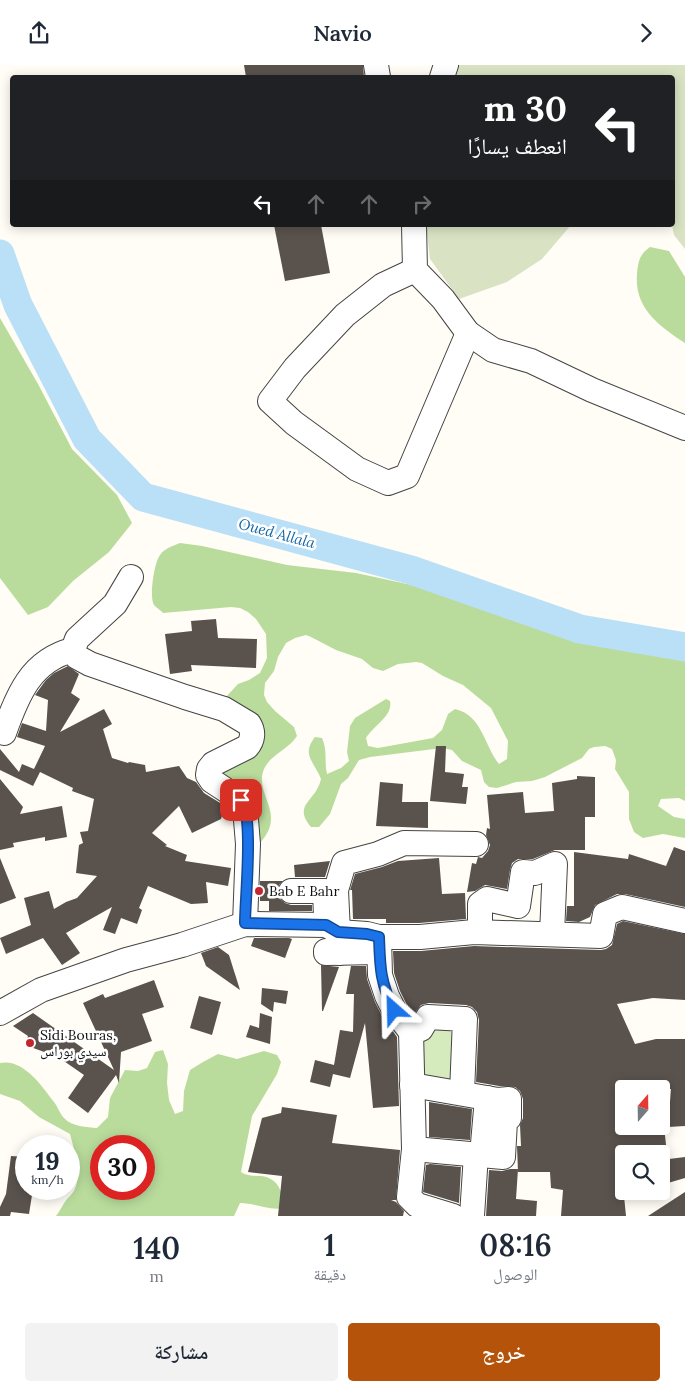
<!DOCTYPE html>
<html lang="ar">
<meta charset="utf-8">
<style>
:root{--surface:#fff;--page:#f2f2f3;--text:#1f2937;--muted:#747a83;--accent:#b45309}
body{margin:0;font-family:Lora,"Noto Naskh Arabic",serif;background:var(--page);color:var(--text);direction:rtl;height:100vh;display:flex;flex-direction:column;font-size:19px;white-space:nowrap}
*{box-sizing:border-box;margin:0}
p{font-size:16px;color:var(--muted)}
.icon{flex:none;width:28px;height:28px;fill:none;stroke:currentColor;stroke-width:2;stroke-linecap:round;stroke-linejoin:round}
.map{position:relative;height:1151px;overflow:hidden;direction:ltr}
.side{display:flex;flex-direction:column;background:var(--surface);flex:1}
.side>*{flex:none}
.banner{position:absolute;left:10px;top:10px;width:665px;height:152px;border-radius:5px;box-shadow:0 2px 12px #0003;direction:rtl;background:#202124;color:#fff;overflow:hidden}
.needle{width:32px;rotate:20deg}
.fabs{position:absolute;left:615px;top:1015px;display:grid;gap:10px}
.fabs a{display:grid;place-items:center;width:55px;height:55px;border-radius:5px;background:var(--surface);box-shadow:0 2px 12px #0003;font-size:25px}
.speed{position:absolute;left:15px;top:1070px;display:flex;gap:10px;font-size:25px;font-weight:700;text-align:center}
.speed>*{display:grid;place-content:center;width:65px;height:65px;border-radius:50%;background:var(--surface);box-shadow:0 2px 12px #0003;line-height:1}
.speed small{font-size:12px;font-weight:400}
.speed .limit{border:8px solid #d22;background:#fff;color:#111}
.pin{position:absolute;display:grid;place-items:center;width:42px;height:42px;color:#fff;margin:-21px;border-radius:10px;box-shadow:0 2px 8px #0006}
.me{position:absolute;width:55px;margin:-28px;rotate:335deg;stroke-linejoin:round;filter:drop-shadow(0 0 4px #0008)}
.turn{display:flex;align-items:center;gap:18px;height:105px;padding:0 25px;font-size:22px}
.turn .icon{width:65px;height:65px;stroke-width:2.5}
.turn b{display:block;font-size:35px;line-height:42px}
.lanes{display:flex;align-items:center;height:48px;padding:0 25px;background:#0003;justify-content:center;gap:25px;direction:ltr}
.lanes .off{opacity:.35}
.eta{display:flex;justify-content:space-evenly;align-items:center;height:85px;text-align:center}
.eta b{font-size:30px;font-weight:600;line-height:35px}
.primary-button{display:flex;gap:10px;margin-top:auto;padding:10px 25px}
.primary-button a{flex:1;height:58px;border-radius:5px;background:var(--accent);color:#fff;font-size:20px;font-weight:600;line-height:58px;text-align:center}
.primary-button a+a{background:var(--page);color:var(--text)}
header{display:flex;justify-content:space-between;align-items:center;height:65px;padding:0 25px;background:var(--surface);font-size:22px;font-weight:600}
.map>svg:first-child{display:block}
.green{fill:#d5ebbd}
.forest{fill:#b9dc9c;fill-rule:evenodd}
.cemetery{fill:#d9e3c4}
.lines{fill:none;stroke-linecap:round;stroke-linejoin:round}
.river{stroke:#b9e0f7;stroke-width:29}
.building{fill:#5a524d}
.minor-casing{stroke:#444;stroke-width:26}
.minor{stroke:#fff;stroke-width:24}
.route-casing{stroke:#114b97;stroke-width:12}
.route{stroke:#1a73e8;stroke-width:9}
.poi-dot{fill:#c4262e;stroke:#fff;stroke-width:2}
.labels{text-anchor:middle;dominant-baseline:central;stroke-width:5;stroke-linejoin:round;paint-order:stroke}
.poi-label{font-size:14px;fill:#111;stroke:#fff;text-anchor:start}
.water-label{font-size:15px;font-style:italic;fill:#1768a6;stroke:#fff}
</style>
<header><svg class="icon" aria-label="forward" viewBox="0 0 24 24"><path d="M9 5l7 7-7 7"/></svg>Navio<svg class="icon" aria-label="share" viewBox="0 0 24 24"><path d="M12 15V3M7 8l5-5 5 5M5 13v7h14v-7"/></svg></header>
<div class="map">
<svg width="685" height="1151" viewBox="0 0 685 1151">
<rect width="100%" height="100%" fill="#fffdf5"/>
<polygon class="green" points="428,959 444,959 460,978 458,1023 417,1016 416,979"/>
<g class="forest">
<path d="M 650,182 L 669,186 L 685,212 L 685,278 C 659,261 634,243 637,209 C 638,196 640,189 650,182 Z"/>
<polygon points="0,253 38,319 72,384 117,430 132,458 109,487 73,516 48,542 28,550 0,513"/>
<path d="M 180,478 L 202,481 L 287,500 L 356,508 L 421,522 L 479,539 L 542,562 L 642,586 L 685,594 L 685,736 L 679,733 L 661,734 L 658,741 L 674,752 L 685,754 L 685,773 L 663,769 L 643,773 L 634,767 L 629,754 L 629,727 L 615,704 L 616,695 L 612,684 L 605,681 L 594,682 L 589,684 L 582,693 L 545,712 L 532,716 L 516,717 L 497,723 L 489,722 L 484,717 L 481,705 L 462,696 L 452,685 L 442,683 L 370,692 L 359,695 L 348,713 L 341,719 L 330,749 L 319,762 L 311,762 C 292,739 316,737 321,714 C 314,696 301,690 315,672 L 322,673 C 328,687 324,696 327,709 L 341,703 L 349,696 L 347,687 L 350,661 L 355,653 L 386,634 L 390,636 C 393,651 374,660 366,673 L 368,681 L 378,683 L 433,673 L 442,665 L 448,649 L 455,644 C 482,650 484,680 499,699 L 507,694 L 508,676 L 491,643 L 463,620 L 443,611 L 422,598 L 416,597 L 398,599 L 383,606 L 373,603 L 362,594 L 336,585 L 311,572 L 306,570 L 295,573 L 286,578 L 278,592 L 274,606 L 265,618 L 264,630 L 267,637 L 275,646 L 294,662 L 297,671 C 288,685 271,689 264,704 C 253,730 290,749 257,781 L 232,718 L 223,708 L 232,697 L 256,683 L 234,642 L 226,632 L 238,619 L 249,615 L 260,608 L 267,593 L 266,569 L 256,554 L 248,547 L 240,543 L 231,542 L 163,548 C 161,545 156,543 154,540 C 149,532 154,498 160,490 C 165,483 173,481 180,478 Z"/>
<path d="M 163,985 L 168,999 L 167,1018 L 169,1035 L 175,1049 L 183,1046 L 184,1026 L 190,1005 L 203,997 L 218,989 L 237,994 L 264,986 L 277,990 L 281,997 L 277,1009 L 252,1051 L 241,1107 C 247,1111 254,1111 261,1111 C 279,1113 283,1128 284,1143 C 268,1146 256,1138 240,1138 L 234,1151 L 56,1151 C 60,1146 63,1139 67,1134 C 71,1130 74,1127 76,1121 C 81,1104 74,1085 70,1069 L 39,1052 L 20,1036 L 0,1029 L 0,998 C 23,993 42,1021 54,1037 C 58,1042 60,1049 64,1053 C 72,1062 87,1062 97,1063 L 108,1052 L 110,1033 L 125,1005 L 138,1006 L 147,1003 L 155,987 ZM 101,1081 L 144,1081 L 144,1124 L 101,1124 Z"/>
</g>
<g class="cemetery">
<polygon points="456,0 685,0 685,184 674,170 672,160 672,12 451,12"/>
<polygon points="426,160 571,160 542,194 507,217 459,234 430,194"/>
</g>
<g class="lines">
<polyline class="river" points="0,189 18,240 87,374 143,432 411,505 580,564 685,582"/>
</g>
<g class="building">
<polygon points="244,0 363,0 364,12 246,12"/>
<polygon points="274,160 321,160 330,208 285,216"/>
<polygon points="216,554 218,573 257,574 256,603 191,600 192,606 170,609 165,569 192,566 191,556"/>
<polygon points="68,601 79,609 71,628 80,634 60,667 104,644 112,659 103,664 112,693 128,698 129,697 145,700 146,707 179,701 187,713 196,717 204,728 225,741 221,754 192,768 179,741 152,768 167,780 165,781 187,790 185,796 231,803 228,821 206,817 208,838 191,839 148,821 139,843 142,845 137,859 121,853 115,869 103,865 112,842 66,868 80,888 62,900 43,873 6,889 0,873 31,860 24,833 49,826 54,844 66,837 77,833 97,811 76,808 79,780 83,778 80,767 88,766 94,734 72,726 73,723 40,707 33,721 0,705 0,684 19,707 22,699 34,704 45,681 17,672 22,658 46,666 48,635 35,630 46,615 54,608"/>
<polygon points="436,681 446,681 445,707 464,709 462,722 468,722 466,739 430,736"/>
<polygon points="577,711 595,712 595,752 585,752 585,785 555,785 533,794 518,794 512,798 510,805 507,824 485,820 475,826 467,827 472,798 476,799 478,792 482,793 488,786 490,780 486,770 487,763 490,764 487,730 523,727 525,748 554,746 552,718 577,714"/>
<polygon points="0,714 23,742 20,749 62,741 67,772 45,776 45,772 13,778 14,782 0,785"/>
<polygon points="380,717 403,719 402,737 428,737 428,763 376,761"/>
<polygon points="674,782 685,786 685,842 625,829 617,829 595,840 590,852 579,857 566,856 567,841 574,841 574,787 628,794 629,789 666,801"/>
<polygon points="0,793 16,833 0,839"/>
<polygon points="439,793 442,829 465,828 466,854 419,858 386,858 386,854 353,854 352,825 350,825 355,809 382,802 398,796"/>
<polygon points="330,796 325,812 295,812 294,800"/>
<polygon points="260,816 283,816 279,820 277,826 279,833 285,838 291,840 312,840 312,846 269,846 269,836 260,836"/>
<polygon points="623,856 685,869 685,935 653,933 617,939 635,979 656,974 685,974 685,1061 668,1062 671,1024 624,1024 624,1061 664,1061 667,1089 624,1089 624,1131 626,1151 561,1151 563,1125 551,1123 550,1107 518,1107 517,1081 521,1081 520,1060 523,1053 523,1034 520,1026 515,1022 499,1021 476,1017 479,955 477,947 472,942 466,940 429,938 421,940 414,949 406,938 400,926 394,908 393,886 421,886 474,881 601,885 606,884 612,880 617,859"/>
<polygon points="254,873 289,873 292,874 285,893 251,881"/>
<polygon points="218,882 229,890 240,925 206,901 201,888"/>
<polygon points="321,900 339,902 323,946 322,946"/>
<polygon points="351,901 366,901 367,914 375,937 383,953 397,972 399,1041 373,1043 365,958 350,1013 333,1009 330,1022 310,1017 315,995 334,1000 340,965 353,967 354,929 346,929"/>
<polygon points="154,915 164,942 142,949 152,976 121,987 119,1018 116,1010 88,1048 68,1033 84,1010 48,985 47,988 25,980 28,971 13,961 33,948 114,1005 83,938 103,929 105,933"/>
<polygon points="262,923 288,926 286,939 274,937 273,947 261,939"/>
<polygon points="199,931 221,937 212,970 190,963"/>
<polygon points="260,948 272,952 270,979 246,972 250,960 259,963"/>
<polygon points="429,1037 472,1044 470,1075 429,1072"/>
<polygon points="282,1042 337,1050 332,1078 400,1085 396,1135 391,1135 396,1137 404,1146 403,1151 278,1151 282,1111 248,1107 262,1053 281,1048"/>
<polygon points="11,1091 26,1092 26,1124 33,1124 29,1149 11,1147 10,1151 0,1151 0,1142 6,1129"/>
<polygon points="685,1092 685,1113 661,1120 661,1095"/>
<polygon points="430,1099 461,1102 459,1138 423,1127 426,1100"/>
<polygon points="510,1104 518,1104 516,1134 537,1136 536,1151 486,1151 489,1105 502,1106"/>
<polygon points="685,1127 685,1151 648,1151"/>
</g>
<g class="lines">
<g class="minor-casing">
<g id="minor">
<polyline points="376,0 378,12"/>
<polyline points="442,12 446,0"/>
<polyline points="414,160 415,205 443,234 468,268 493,285 531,296 592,325 685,363"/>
<polyline points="415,205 383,220 345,250 295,303 270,336 294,358 357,404 388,418 407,411 468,268"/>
<path d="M 131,512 L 115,539 L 77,574 L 73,585 L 77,592 L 90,599 L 185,632 L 224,644 L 249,659 C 254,667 253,675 247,682 L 213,699 L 209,704 L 208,710 L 212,716 L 241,735 L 245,743 L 248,779 L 245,859"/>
<path d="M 4,668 C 17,631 31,595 73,585"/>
<polyline points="291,826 325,826 326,852"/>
<polyline points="480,867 480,839 487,834 518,841 523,807 535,808 555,799 552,869"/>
<polyline points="379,872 380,910 387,931 394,945 411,967 414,1084 409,1132 417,1140 453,1151"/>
<polyline points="326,886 326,888 379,887"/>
<polyline points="339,888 336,825 344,798 378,789 404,778 476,779"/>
<polyline points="0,948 41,925 126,895 182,880 245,859 326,860 338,867 367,869 379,872 420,872 474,867 601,871 605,849 622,842 685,856"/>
<polyline points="411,967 421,964 428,952 465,954 462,1028"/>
<polyline points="412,1020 498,1035 509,1034 509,1053 505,1056 503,1092 414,1084"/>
<polyline points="482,1090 487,1033"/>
<polyline points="472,1151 476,1089"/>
</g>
</g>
<use href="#minor" class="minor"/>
</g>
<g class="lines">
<g class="route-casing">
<path id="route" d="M 241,735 C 254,750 245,835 245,858 L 326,860 L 338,867 L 367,869 L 379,872 C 380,901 380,918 394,945"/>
</g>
<use href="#route" class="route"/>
</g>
<g class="poi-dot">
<circle cx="259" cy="826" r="5"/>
<circle cx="30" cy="978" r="5"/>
</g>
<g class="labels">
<g class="poi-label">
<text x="269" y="826">Bab E Bahr</text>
<text x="40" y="970">Sidi Bouras,<tspan x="40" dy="16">سيدي بوراس</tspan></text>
</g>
<g class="water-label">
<text transform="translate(277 468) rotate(15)">Oued Allala</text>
</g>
</g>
</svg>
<div class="fabs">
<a><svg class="needle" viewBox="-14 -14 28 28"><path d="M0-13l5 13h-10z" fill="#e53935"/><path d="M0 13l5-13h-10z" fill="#747a83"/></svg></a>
<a><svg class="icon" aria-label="search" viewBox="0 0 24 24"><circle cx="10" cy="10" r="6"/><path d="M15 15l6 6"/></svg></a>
</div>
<div class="speed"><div>19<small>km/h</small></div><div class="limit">30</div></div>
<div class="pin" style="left:241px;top:735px;background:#d93025"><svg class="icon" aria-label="arrive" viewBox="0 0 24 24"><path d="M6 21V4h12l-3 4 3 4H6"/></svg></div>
<svg class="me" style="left:394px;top:945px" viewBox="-20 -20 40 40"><path d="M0-17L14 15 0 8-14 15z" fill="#1a73e8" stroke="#fff" stroke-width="4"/></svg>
<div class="banner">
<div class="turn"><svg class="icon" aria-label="left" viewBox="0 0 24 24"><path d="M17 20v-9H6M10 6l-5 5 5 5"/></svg><div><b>30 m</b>انعطف يسارًا</div></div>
<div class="lanes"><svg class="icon" aria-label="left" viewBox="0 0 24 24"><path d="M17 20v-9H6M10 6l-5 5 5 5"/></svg><svg class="icon off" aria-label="ahead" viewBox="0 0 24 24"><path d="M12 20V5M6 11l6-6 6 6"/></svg><svg class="icon off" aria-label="ahead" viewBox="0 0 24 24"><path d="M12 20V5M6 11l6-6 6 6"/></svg><svg class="icon off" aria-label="right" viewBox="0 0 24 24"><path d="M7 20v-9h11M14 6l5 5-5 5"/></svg></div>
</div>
</div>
<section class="side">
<div class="eta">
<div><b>08:16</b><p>الوصول</p></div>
<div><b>1</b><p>دقيقة</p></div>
<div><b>140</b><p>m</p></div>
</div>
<div class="primary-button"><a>خروج</a><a>مشاركة</a></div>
</section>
